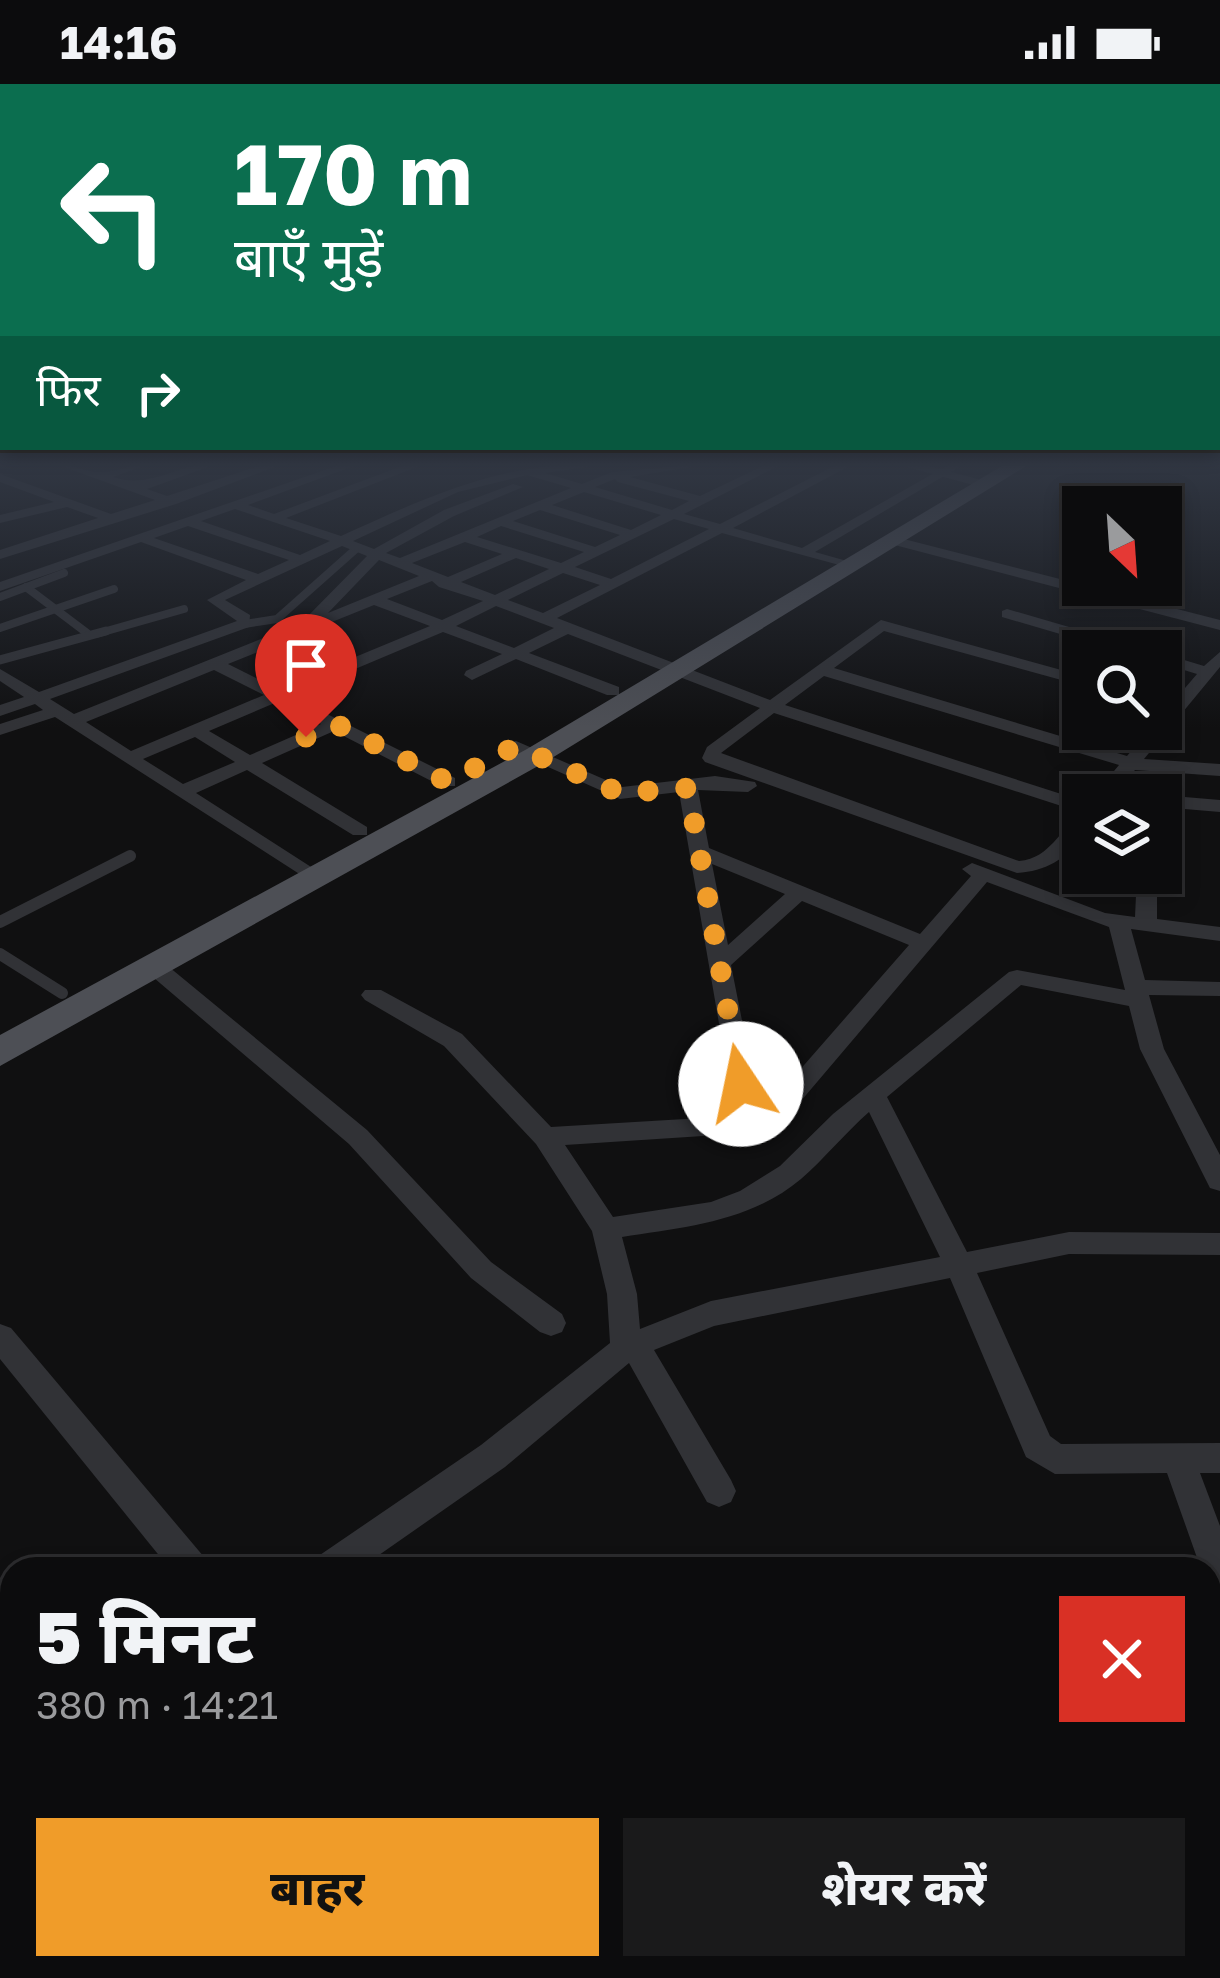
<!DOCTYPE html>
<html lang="hi">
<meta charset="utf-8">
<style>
:root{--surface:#0c0c0d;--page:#1a1a1b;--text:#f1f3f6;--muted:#9a9b9d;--line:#2c2c2e;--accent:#f09c29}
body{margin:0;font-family:"Golos Text","Noto Sans Devanagari",sans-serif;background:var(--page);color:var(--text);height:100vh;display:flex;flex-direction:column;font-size:45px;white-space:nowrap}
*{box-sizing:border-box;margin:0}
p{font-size:39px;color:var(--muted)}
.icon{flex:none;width:66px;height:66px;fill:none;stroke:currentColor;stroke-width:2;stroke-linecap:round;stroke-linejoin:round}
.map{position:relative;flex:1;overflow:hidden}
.details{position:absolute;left:0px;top:1473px;width:1221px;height:423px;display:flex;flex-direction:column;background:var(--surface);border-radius:36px 36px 0 0;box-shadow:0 6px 18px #0003,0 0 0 3px var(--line)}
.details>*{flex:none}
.hud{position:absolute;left:0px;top:0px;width:1221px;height:366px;box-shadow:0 6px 18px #0003,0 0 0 3px var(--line);background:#0b6e4f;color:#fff;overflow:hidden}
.needle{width:78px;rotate:155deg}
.tools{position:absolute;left:1062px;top:402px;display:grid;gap:24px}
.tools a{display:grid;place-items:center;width:120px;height:120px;border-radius:0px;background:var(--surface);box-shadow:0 6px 18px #0003,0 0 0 3px var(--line);font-size:60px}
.pin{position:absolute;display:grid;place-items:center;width:102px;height:102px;color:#fff;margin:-123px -51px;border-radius:50% 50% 50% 0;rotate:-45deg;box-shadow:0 0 12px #0007}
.pin .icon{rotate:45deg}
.me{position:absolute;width:132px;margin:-66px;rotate:349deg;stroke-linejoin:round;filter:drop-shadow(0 0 9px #0008)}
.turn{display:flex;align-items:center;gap:42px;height:252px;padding:0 36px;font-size:54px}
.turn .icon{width:156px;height:156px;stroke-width:2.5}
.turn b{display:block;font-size:84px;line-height:102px}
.then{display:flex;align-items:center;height:114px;padding:0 36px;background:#0003;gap:24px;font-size:45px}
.round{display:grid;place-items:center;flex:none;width:126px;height:126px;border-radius:0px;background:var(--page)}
.overview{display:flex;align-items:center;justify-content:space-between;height:204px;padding:0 36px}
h1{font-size:72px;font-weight:800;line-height:90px}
.primary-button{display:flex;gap:24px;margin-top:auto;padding:24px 36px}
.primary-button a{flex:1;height:138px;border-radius:0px;background:var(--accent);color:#111;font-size:48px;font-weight:800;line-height:138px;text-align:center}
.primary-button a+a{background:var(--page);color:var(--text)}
.status{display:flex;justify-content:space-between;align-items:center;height:84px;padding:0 60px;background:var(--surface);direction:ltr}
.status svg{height:33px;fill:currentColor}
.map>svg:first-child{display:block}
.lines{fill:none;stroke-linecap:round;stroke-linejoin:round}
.service-far2{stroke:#313236;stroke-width:8}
.service-far1{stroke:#313236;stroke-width:9}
.service{stroke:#313236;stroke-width:12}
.minor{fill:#313236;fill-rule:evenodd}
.tertiary{fill:#313236;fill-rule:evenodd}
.primary{fill:#4d4f55;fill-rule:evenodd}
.route{stroke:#f09c29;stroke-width:21;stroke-dasharray:0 37.8}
</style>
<div class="status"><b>14:16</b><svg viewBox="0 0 49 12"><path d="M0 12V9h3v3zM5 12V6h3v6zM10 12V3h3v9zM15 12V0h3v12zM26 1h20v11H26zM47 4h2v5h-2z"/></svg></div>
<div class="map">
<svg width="1220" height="1894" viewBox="0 0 1220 1894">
<rect width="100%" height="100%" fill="#101011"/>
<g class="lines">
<g class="service-far2">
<polyline points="26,503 87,549"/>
<polyline points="0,513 64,489"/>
<polyline points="244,540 277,535 357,464"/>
<polyline points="0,544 114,505"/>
<polyline points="96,550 184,525"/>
</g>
<polyline class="service-far1" points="0,576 106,547"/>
<g class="service">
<polyline points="0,838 130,772"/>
<polyline points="0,870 62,909"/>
</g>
<g class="minor">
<path d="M 53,379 C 70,379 86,389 102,388 C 119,388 134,379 152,379 L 113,393 C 152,406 179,378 219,379 L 147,405 L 167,412 L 268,379 L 285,379 L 176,420 L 0,475 L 0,466 L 98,434 L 67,423 L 0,439 L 0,431 L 54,418 L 0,398 L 0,390 L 111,430 L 155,416 Z"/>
<path d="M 345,379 L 362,379 L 248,421 L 274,430 L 410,379 L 427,379 L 286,434 L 341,452 C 438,408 504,377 614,379 L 545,389 L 582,400 L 612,388 L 715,379 L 630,393 L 700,412 L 769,379 L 784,379 L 684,430 L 720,440 L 840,379 L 855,379 L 733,444 L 802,464 L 952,379 L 966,379 L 815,468 L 854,479 L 854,485 L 722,449 L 557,534 L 770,616 L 881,536 L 1083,592 L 1083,602 L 884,547 L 834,584 L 1127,672 L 1150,645 L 1161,645 L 1161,632 L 1197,590 L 1161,579 L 1161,569 L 1204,582 L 1220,568 L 1220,583 L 1144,675 L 1220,680 L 1220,692 L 1135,686 L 1114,711 L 1094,711 L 1119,681 L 824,592 L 785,621 L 1083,717 L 1083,729 L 774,629 L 721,669 L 1019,777 C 1052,774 1058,744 1083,732 L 1083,752 C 1065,776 1046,787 1017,789 L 705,678 L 702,674 L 707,663 L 760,624 L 568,550 L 529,569 L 619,603 L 619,611 L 607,611 L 516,575 L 472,596 L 464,591 L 466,587 L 502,570 L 443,548 L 291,612 L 455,694 L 455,702 L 441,702 L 334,647 L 262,679 L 367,743 L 367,751 L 353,751 L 247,686 L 196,709 L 322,790 L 325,794 L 322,798 L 315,800 L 55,633 L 0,651 L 0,640 L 43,626 L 35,620 L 0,632 L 0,621 L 24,613 L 0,597 L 0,585 L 39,608 L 237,537 L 207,516 L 246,496 L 141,458 L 0,507 L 0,498 ZM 527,391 L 571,404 L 400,474 L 386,469 L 454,432 L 523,403 L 513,400 L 444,426 L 374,465 L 353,457 L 458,408 ZM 615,395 L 618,398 L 689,417 L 672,426 L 595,403 ZM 584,408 L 661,431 L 631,446 L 552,421 ZM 235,425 L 330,457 L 300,471 L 201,437 ZM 540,426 L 620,451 L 595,463 L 513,437 ZM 674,435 L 709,445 L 611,495 L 575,483 ZM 188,442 L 289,476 L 258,490 L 154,454 ZM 501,442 L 584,468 L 561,479 L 477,453 ZM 465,458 L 502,470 L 448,493 L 412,479 ZM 342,462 L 367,472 L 301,539 L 74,630 L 50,615 L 249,543 L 250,531 L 225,516 ZM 516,474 L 549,485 L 495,511 L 461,498 ZM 379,476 L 419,492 L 328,529 ZM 563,489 L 600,501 L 543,529 L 508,516 ZM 432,497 L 439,503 L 483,517 L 442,536 L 387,515 ZM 374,521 L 430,542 L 278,605 L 228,580 ZM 496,522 L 554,544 L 514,564 L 456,542 ZM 214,586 L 264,611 L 131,667 L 86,638 ZM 277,618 L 321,640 L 250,671 L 209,647 ZM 195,653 L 235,678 L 183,700 L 143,675 Z"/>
<polygon points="892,452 1220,536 1220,546 887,459 885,456"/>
<polygon points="1007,525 1141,564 1143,567 1118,567 1002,533 1002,527"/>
<path d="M 516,657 L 622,703 L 715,692 L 755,698 L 757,702 L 748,708 L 698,706 L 709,764 L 920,850 L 971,792 L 962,785 L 972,779 L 1105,829 L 1135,833 L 1137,789 L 1157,789 L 1157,835 L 1220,843 L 1220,857 L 1131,845 L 1145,896 L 1220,898 L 1220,912 L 1149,911 L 1164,965 L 1220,1071 L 1220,1107 L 1210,1104 L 1140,965 L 1129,922 L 1021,901 L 887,1013 L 967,1168 L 1069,1148 L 1220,1149 L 1220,1171 L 1069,1170 L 977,1189 L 1050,1352 L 1061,1360 L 1220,1359 L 1220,1389 L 1200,1389 L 1220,1442 L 1220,1507 L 1209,1503 L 1209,1485 L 1201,1485 L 1167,1389 L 1055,1390 L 1026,1373 L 950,1194 L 714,1242 L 654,1266 L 731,1396 L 736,1407 L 731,1418 L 719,1423 L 707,1418 L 629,1279 L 505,1383 L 359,1485 L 311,1485 L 317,1473 L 481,1361 L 610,1259 L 607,1210 L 592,1147 L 536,1060 L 444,962 L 365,916 L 361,911 L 365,906 L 381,906 L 462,950 L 551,1043 L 735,1032 L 679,708 L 620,715 L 510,666 L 510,658 ZM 712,780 L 785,810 L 728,861 ZM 987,798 L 1109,843 L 1125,906 L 1017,886 L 1009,888 L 833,1030 L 780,1082 L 740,1107 L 711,1118 L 613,1133 L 565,1061 L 749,1049 L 795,1024 ZM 802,817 L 909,861 L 777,1012 L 759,1022 L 731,881 ZM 869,1028 L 940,1173 L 711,1217 L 640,1245 L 637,1210 L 622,1153 C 685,1143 750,1138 801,1095 C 825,1074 845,1049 869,1028 Z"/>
<polygon points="1161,711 1220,716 1220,728 1161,723"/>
<polygon points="155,876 163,878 367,1046 491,1178 562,1230 566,1239 562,1248 551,1252 540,1248 471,1194 349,1060 147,888 144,883"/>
<polygon points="0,1240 11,1244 204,1473 210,1485 170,1485 0,1275"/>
<polygon points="12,1649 12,1695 0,1700 0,1654"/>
<polygon points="1220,1671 1220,1711 1209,1712 1209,1672"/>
<polygon points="1040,1884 1084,1884 1087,1894 1043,1894"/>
<polygon points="1152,1884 1196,1884 1200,1894 1156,1894"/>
</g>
<polygon class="tertiary" points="892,379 918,379 996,400 988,405"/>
<polygon class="primary" points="1007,379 1031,379 547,677 0,982 0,951 527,665"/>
</g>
<linearGradient id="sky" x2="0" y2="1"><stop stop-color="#090909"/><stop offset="0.59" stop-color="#313743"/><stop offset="1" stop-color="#313743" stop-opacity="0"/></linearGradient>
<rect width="1220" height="644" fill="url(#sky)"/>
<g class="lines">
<polyline class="route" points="306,653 336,640 448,698 516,662 620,709 688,704 741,1000"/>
</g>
</svg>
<div class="tools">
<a><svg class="needle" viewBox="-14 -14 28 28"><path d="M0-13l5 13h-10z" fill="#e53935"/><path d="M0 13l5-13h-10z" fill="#9a9b9d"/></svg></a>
<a><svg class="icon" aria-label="search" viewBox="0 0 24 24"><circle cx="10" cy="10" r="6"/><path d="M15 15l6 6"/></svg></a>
<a><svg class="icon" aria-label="layers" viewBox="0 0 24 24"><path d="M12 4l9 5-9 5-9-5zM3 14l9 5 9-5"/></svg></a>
</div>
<div class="pin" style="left:306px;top:653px;background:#d93025"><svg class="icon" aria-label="arrive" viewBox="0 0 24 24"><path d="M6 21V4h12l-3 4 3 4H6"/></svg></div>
<svg class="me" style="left:741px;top:1000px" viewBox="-20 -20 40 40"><circle r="19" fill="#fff"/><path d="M0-13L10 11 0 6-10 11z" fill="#f09c29"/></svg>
<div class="hud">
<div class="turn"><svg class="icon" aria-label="left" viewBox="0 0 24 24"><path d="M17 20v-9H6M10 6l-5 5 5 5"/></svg><div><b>170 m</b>बाएँ मुड़ें</div></div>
<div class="then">फिर<svg class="icon" aria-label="right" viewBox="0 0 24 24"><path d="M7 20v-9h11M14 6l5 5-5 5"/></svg></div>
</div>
<section class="details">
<div class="overview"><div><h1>5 मिनट</h1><p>380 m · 14:21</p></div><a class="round" style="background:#d93025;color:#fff"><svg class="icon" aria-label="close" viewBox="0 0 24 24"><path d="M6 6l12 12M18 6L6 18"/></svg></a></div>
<div class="primary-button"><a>बाहर</a><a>शेयर करें</a></div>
</section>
</div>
